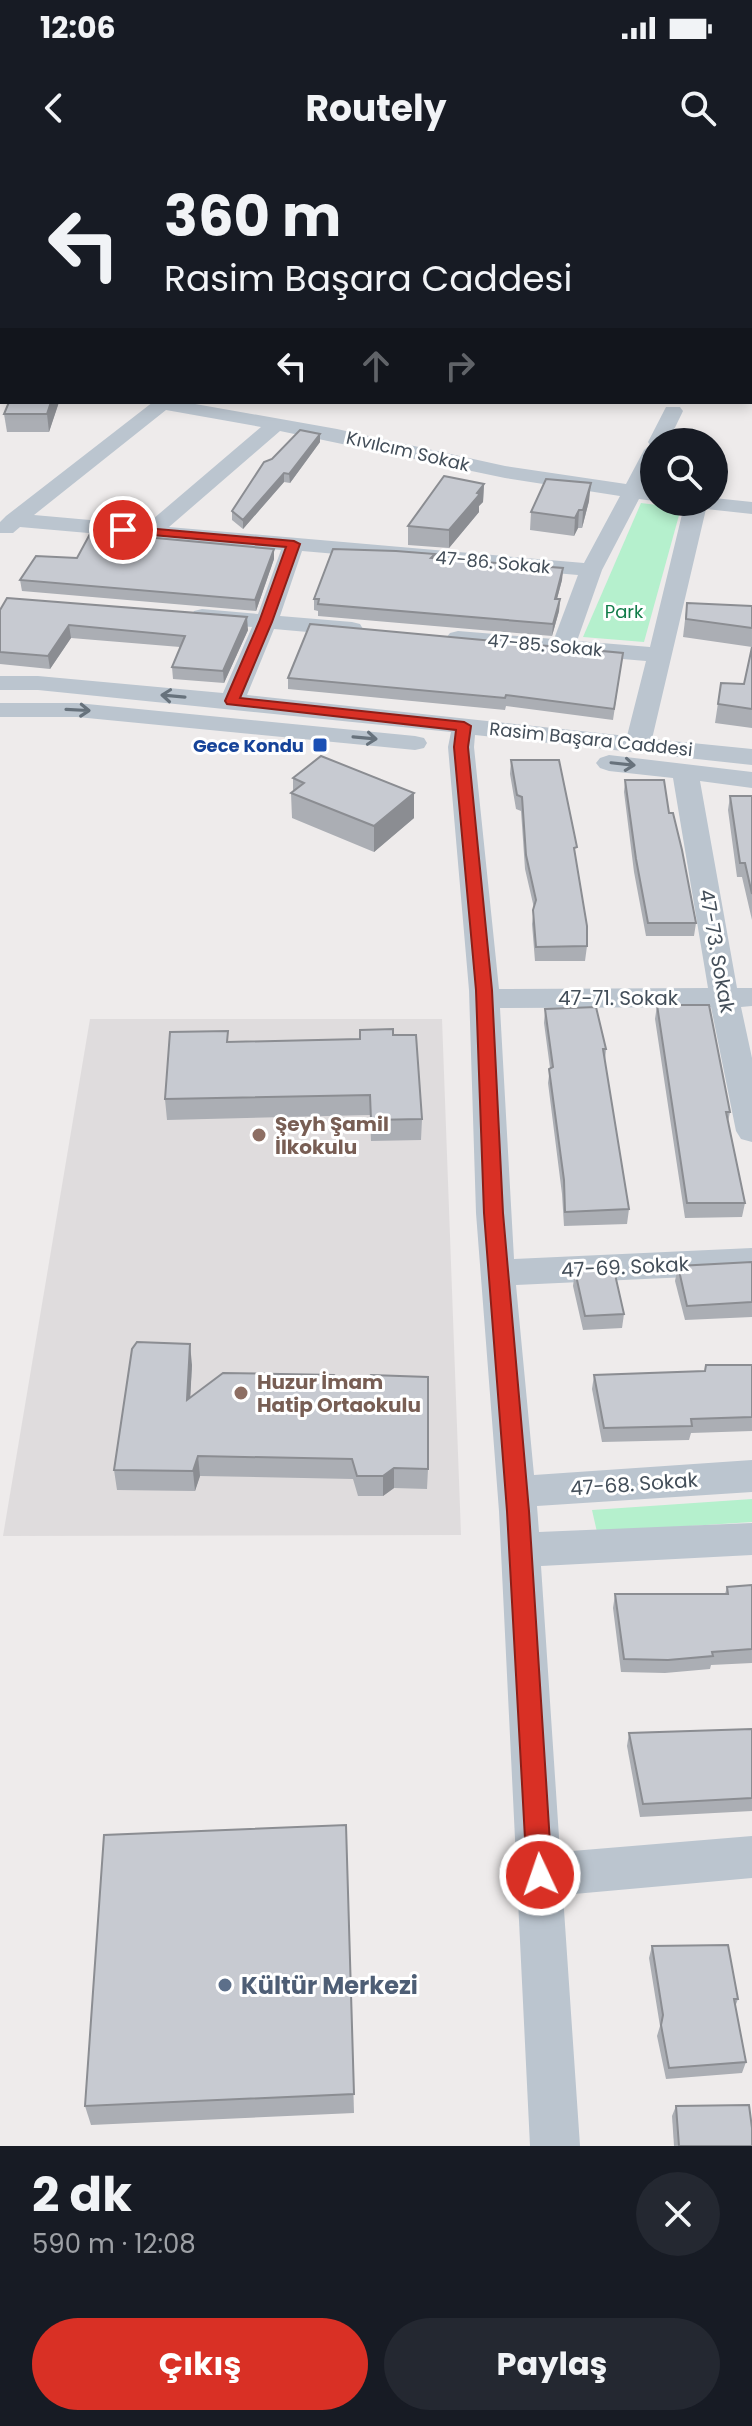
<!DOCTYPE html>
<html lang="tr">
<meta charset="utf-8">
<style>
:root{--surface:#171b24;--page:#242831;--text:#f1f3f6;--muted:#9ea1a6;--accent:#d93025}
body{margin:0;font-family:Poppins,sans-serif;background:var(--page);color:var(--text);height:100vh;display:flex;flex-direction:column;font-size:30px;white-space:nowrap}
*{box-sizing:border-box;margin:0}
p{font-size:26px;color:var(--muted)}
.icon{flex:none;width:44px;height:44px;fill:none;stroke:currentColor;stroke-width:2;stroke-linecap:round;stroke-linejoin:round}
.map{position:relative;height:1986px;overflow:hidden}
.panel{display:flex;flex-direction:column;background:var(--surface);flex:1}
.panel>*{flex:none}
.guide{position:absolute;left:0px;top:0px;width:752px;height:244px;box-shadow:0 4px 12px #0003;background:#171b24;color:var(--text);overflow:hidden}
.tools{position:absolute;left:640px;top:268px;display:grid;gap:16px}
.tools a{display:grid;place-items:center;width:88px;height:88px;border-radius:50%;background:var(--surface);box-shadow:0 4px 12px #0003;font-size:40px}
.pin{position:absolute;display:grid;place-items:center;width:68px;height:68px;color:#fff;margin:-34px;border:4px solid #fff;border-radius:50%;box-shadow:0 2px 8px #0007}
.me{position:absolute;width:88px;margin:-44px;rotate:357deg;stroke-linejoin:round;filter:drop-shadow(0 0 6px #0008)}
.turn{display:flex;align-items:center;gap:28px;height:168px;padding:0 32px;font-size:36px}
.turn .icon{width:104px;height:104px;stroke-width:2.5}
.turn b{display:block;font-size:56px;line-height:68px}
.lanes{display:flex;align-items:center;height:76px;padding:0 32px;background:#0003;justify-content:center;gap:40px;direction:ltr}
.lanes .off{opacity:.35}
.round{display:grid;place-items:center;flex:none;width:84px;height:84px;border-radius:42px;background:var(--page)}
.summary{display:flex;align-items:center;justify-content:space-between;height:136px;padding:0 32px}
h1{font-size:48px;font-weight:700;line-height:60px}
.cta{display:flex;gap:16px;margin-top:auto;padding:16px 32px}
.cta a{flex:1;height:92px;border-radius:48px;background:var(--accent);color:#fff;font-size:32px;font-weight:700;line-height:92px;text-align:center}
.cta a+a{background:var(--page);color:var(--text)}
.status{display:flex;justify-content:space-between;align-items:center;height:56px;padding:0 40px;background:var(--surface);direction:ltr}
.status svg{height:22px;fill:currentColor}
header{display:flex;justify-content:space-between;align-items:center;height:104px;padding:0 32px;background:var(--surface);font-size:36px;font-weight:700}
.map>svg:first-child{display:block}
.education{fill:#dfdcdd}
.green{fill:#b5f0cd}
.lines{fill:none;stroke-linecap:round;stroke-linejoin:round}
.minor{fill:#bbc5cf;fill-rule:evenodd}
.wall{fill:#abaeb4}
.shaded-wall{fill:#8b8d92}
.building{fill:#c7cad1;stroke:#8b8d92;stroke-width:2}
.oneway{stroke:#67727c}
.route{fill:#d93025;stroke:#8d1f18;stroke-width:2}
.transit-dot{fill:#1a4fb4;stroke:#fff;stroke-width:3}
.education-dot{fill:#8d6e63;stroke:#fff;stroke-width:3}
.service-dot{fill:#5c6f8a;stroke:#fff;stroke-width:3}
.labels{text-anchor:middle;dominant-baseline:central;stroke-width:6;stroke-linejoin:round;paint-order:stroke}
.far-street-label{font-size:18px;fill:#434e59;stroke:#fff}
.far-park-label{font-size:18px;fill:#127c49;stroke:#fff}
.far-transit-label{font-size:18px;font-weight:bold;fill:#164399;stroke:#fff;text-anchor:end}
.street-label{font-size:20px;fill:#434e59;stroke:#fff}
.education-label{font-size:20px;font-weight:bold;fill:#785e54;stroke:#fff;text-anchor:start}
.near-service-label{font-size:24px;font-weight:bold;fill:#4e5e75;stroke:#fff;text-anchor:start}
</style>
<div class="status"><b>12:06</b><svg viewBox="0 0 49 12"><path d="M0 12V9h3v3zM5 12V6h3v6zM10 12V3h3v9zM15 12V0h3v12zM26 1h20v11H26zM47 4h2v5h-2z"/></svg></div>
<header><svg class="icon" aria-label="back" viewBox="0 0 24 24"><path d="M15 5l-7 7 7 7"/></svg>Routely<svg class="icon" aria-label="search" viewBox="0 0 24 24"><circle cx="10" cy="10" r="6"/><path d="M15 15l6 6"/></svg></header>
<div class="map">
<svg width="752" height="1986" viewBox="0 0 752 1986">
<rect width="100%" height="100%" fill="#eeebeb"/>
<polygon class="education" points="90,859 442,859 461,1375 3,1376"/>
<g class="green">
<polygon points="641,343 681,348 644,482 583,477"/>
<polygon points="752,1339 752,1362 597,1372 592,1350"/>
</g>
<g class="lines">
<g class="minor">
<rect x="118" y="0" width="14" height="2"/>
<polygon points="750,22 752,23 752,33 750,32"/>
<rect x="0" y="91" width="2" height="10"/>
<polygon points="0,128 2,128 0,144"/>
<rect x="750" y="143" width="2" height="10"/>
<rect x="0" y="191" width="2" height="10"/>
<path d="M 153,242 L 184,242 L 337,269 L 505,306 L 626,324 L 644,290 L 650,285 L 648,282 L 666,247 L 680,247 L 683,251 L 668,282 L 654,282 L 654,309 L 645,327 L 654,329 L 654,341 L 639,339 L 602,410 L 577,481 L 650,487 L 685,342 L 714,342 L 714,338 L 752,342 L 752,354 L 706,349 L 652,579 L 752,589 L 752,605 L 475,575 L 474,587 L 499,829 L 708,828 L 673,618 L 609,611 L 600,608 L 596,603 L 600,598 L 609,595 L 752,612 L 752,628 L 700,621 L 737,828 L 752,828 L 752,846 L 741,847 L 752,898 L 752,982 L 741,979 L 736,971 L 711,847 L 500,848 L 514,1099 L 752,1088 L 752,1114 L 516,1125 L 534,1315 L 752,1300 L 752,1332 L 537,1346 L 539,1372 L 752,1363 L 752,1395 L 541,1406 L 560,1692 L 752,1676 L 752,1718 L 563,1735 L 580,1986 L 530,1986 L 499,1351 L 476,1053 L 469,830 L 448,587 L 451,572 L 38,530 L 0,530 L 0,516 L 38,516 L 223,533 L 252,467 L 202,463 L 194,461 L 191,456 L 194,451 L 202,449 L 258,454 L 281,390 L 20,367 L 13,373 L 0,373 L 0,362 L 6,356 ZM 166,250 L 261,267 L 146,365 L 34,355 ZM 280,271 L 505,318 L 620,336 L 584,403 L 169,367 ZM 302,391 L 578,415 L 554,479 L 458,471 L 450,473 L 446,478 L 450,483 L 458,485 L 646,501 L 627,576 L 247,535 L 274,469 L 352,476 L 360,474 L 363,469 L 360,464 L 352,462 L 280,456 Z"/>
<polygon points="0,543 77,543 415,576 424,578 427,583 424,588 415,590 77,557 0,557"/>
</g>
</g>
<g class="wall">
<polygon points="750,68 752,68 752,104 751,104 752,106 752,138 750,138"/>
<polygon points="9,242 59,242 49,272 7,272 4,254"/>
<polygon points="320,274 320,282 290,323 284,322 243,369 232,360 232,351"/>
<polygon points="484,324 483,342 479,346 479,352 449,388 408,385 408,366"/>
<polygon points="589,341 582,368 578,368 574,376 530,370 531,352"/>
<polygon points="274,389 274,399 256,451 22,431 20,420 77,398"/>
<polygon points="434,399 563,408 562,420 557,439 560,439 559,451 552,476 318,456 318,451 314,450 314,439"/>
<polygon points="687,443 752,446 752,487 683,477"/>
<polygon points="0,450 248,470 224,523 173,519 172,507 180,487 71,478 50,509 0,504"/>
<polygon points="752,487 752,568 715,563 721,523 744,524"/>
<polygon points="623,493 613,560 506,546 505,550 288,529 288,518"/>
<polygon points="511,600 576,701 587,786 585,801 535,801 532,764 534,748 525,709 521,651 516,649 510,614"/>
<polygon points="293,618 414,658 374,692 292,658 291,633 293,631"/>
<polygon points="625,620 669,653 696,763 694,776 646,776 634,712 624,632"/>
<polygon points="730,636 752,636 752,760 742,717 737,717 728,650"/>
<polygon points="657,845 730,952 728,962 745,1043 742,1057 685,1058 655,859"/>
<polygon points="545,849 606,889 605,901 629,1049 627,1064 564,1066 562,1034 548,923 550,908 544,863"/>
<polygon points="393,875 422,959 421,980 371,981 370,955 167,960 165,939 229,882 360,879"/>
<polygon points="752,1102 752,1157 685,1160 675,1121 678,1106"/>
<polygon points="575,1111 624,1154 622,1168 583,1170 573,1126"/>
<polygon points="192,1205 190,1238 344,1223 428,1309 427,1329 394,1328 383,1336 358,1336 353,1319 200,1316 195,1331 117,1330 114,1310"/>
<polygon points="752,1205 752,1271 691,1273 689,1280 602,1282 592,1229 594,1215 705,1211"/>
<polygon points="752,1425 752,1503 711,1505 710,1509 665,1513 621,1512 613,1448 615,1434 725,1434 727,1427"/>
<polygon points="752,1569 752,1651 640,1657 627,1586 629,1573"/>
<polygon points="346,1665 354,1953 91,1965 85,1946"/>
<polygon points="652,1786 738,1839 735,1847 746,1902 742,1913 666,1919 657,1876 660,1866 649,1798"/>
<polygon points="676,1946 752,1986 674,1986 672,1956"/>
</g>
<g class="shaded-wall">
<polygon points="0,6 2,6 2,17 0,18"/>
<polygon points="2,36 2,51 0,57 0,41"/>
<polygon points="51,242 59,242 49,272 47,254"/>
<polygon points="320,274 320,282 290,323 289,314"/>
<polygon points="284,313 284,322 243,369 243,360"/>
<polygon points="591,323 589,341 582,368 583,350"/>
<polygon points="484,324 483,342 479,346 479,352 449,388 449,370"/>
<polygon points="579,350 578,368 574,376 575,358"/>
<polygon points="274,389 274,399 256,451 255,440"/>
<polygon points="563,408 562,420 554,450 555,439"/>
<polygon points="560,439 559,451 552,476 553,464"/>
<polygon points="247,457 248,470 224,523 223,511"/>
<polygon points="69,465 71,478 50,509 48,496"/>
<polygon points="414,633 414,658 374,692 374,666"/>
<polygon points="190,1184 192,1205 189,1261 187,1240"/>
<polygon points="198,1296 200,1316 195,1331 193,1311"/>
<polygon points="394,1308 394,1328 383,1336 383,1316"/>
</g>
<g class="building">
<polygon points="158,0 207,0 205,2 160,2"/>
<polygon points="227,0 327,0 329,2 230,2"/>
<polygon points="0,24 2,24 2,36 0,41"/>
<rect x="750" y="68" width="2" height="25"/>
<polygon points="750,100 752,106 752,127 750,126"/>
<polygon points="9,242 51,242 47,254 4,254"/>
<polygon points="300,270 320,274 289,314 284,313 243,360 232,351 264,302 272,299"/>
<polygon points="444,316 484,324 477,333 480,334 449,370 408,366"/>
<polygon points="546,319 591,323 583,350 579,350 575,358 531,352"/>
<polygon points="91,372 274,389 255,440 20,420 36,396 77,398"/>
<polygon points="333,389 396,391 435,394 431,398 563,408 555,439 560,439 553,464 318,444 319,439 314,439"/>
<polygon points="7,438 247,457 223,511 172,507 185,476 69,465 48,496 0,492 0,450"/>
<polygon points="687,443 752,446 752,468 686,459"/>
<polygon points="310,464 623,493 614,549 506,535 505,538 288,518"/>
<polygon points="752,487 752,549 718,544 721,523 744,524"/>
<polygon points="321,596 414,633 374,666 291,633 304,623 293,618"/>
<polygon points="511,600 559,600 577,687 574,688 587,766 587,786 536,787 533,750 536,740 526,695 522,637 517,635"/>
<polygon points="625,620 664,620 669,653 673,653 682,690 696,763 648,763 636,699"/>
<polygon points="730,636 752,636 752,734 745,703 740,703"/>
<polygon points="657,845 709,845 730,952 726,952 745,1043 687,1043"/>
<polygon points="596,847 606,889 603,889 629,1049 565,1052 564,1020 549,909 553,907 545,849"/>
<polygon points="393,869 393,875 416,875 422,959 371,960 370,935 165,939 170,872 228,871 227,882 360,879 360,870"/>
<polygon points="752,1102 752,1142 687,1146 678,1106"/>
<polygon points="614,1110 624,1154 585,1156 575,1111"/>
<polygon points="137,1182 190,1184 187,1240 223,1213 334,1215 344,1223 362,1223 371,1215 428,1217 428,1309 394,1308 383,1316 357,1316 352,1299 198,1296 193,1311 114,1310 132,1189"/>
<polygon points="706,1205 752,1205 752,1257 691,1259 692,1266 604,1268 594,1215 705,1211"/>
<polygon points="752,1425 752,1489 712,1492 713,1496 668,1500 624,1499 615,1434 728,1434 727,1427"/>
<polygon points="752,1569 752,1638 643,1644 629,1573"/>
<polygon points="346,1665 354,1934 85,1946 104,1675"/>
<polygon points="728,1785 738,1839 734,1839 746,1902 669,1908 661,1865 663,1855 652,1786"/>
<polygon points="749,1945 752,1968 752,1986 679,1986 676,1946"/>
</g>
<defs><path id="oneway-shaft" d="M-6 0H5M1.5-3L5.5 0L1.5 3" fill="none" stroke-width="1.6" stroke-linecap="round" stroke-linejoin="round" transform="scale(2)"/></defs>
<g class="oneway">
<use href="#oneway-shaft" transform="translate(173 536) rotate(-175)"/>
<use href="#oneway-shaft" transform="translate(78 550) rotate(3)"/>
<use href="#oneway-shaft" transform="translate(365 578) rotate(5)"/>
<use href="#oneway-shaft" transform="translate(623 604) rotate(6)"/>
</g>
<polygon class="route" points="123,366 294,381 300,384 272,462 240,538 464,562 471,566 468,587 492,830 503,1053 529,1351 552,1715 549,1724 540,1727 531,1724 527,1715 507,1351 484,1053 476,830 454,587 456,570 227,544 225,541 259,462 286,387 119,372 117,370"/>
<rect class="transit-dot" x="312" y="577" width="16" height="16" rx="4"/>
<g class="education-dot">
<circle cx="259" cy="975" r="8"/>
<circle cx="241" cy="1233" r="8"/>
</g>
<circle class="service-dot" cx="225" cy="1825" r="8"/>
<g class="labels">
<g class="far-street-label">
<text transform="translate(408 291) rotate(13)">Kıvılcım Sokak</text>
<text transform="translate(493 402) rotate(5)">47-86. Sokak</text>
<text transform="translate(545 485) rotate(5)">47-85. Sokak</text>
<text transform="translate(591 579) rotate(6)">Rasim Başara Caddesi</text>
</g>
<g class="far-park-label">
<text x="624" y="451">Park</text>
</g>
<g class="far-transit-label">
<text x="304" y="585">Gece Kondu</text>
</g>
<g class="street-label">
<text transform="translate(717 791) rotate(80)">47-73. Sokak</text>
<text x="618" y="838">47-71. Sokak</text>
<text transform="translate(625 1107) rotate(-3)">47-69. Sokak</text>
<text transform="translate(634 1324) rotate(-4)">47-68. Sokak</text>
</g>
<g class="education-label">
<text x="275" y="964">Şeyh Şamil<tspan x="275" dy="23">İlkokulu</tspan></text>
<text x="257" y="1222">Huzur İmam<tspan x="257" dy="23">Hatip Ortaokulu</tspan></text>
</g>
<g class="near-service-label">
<text x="241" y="1825">Kültür Merkezi</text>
</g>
</g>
</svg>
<div class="tools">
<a><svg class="icon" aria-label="search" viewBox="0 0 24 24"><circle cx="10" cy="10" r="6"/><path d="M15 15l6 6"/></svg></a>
</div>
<div class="pin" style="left:123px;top:370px;background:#d93025"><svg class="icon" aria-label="arrive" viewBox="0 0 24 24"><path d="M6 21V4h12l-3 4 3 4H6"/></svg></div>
<svg class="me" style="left:540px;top:1715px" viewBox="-20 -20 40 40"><circle r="17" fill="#d93025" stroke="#fff" stroke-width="3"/><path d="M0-11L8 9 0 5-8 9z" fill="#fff"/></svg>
<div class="guide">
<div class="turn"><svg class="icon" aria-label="left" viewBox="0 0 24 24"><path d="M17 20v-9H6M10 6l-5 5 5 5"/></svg><div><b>360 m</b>Rasim Başara Caddesi</div></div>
<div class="lanes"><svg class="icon" aria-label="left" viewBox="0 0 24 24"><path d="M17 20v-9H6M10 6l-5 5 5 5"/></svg><svg class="icon off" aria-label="ahead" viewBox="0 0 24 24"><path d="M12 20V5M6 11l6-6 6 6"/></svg><svg class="icon off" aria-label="right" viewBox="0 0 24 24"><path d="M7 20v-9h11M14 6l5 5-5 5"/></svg></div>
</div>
</div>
<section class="panel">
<div class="summary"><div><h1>2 dk</h1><p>590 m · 12:08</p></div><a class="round"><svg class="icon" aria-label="close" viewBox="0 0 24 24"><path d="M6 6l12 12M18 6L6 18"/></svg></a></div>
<div class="cta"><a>Çıkış</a><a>Paylaş</a></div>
</section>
